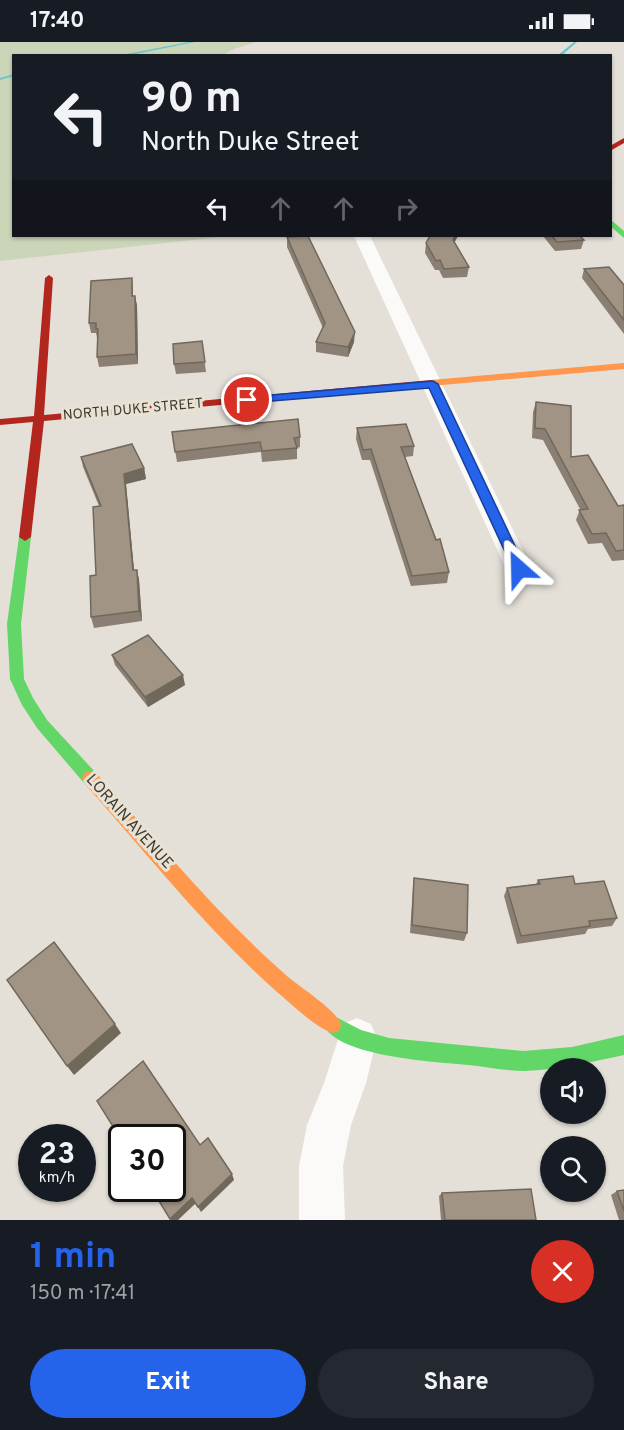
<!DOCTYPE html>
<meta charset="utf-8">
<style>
:root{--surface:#171b24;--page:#242831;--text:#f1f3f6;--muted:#9ea1a6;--accent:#2563eb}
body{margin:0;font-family:Overpass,sans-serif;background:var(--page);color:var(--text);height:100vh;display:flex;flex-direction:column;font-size:22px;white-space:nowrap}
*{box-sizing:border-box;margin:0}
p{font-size:20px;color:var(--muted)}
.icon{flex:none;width:33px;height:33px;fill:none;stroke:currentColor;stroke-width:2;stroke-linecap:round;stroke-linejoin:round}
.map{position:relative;height:1178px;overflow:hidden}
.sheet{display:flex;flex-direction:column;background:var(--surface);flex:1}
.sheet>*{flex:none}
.top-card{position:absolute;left:12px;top:12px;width:600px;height:183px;border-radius:0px;box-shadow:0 2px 4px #0004;background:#171b24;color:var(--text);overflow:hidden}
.tools{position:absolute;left:540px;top:1016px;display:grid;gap:12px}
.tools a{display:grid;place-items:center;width:66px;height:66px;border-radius:50%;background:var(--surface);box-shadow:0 2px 4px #0004;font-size:30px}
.speed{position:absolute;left:18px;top:1082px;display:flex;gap:12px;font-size:30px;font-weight:700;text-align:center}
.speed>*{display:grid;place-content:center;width:78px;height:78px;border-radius:50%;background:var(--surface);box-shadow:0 2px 4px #0004;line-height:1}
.speed small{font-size:15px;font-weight:400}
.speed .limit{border:3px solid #111;border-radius:9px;background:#fff;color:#111}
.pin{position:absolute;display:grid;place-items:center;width:51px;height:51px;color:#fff;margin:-26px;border:3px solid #fff;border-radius:50%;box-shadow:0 2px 6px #0007}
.me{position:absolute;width:66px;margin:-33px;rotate:335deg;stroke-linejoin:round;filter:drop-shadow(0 0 4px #0008)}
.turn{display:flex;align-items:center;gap:21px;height:126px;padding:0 30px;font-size:27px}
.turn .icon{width:78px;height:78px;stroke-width:2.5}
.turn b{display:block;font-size:42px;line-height:51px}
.lanes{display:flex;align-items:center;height:57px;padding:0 30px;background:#0003;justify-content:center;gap:30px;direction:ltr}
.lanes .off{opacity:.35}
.round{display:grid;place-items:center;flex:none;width:63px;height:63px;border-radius:32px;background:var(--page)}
.summary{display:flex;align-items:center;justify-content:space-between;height:102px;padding:0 30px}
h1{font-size:36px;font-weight:700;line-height:45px;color:var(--accent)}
.cta{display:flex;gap:12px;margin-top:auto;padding:12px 30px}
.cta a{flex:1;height:69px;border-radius:36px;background:var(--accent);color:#fff;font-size:24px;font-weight:700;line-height:69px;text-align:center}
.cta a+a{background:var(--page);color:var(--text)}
.status{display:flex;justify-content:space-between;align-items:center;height:42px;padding:0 30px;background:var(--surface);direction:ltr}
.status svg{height:16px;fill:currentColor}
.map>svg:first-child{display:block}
.green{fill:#cbd5b8}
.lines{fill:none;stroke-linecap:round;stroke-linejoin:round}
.stream{fill:#6ec4cc;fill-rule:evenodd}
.street{fill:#fbfaf9;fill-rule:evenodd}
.fast{fill:#63d668;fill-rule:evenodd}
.slow{fill:#ff974d;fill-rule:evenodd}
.jam{fill:#b3261e;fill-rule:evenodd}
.wall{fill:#8a7f72}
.shaded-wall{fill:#71685c}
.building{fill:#a19484;stroke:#71685c;stroke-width:1.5}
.route{fill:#2563eb;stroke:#184099;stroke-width:1.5}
.labels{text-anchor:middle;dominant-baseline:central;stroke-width:6;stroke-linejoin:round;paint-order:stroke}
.far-street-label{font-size:14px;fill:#3d3a34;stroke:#e9e2d3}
.street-label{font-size:16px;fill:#3d3a34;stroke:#e9e2d3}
</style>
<div class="status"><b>17:40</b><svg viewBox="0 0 49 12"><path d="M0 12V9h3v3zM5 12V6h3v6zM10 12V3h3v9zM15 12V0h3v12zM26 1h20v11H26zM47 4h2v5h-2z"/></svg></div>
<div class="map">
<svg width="624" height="1178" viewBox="0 0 624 1178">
<rect width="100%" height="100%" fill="#e4e0d8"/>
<polygon class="green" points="0,0 256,0 234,7 223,13 14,14 14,194 229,194 0,219"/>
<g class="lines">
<g class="stream">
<polygon points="189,0 195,0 125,14 116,14"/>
<polygon points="574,0 577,0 561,14 557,14"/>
<polygon points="14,32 14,34 0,38 0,36"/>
</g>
<g class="street">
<polygon points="354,194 370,194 532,527 528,534 519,536 510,534 506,527"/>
<polygon points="357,976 371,982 377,996 366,1041 351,1083 343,1124 345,1178 299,1178 299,1124 307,1083 324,1041 343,982"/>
</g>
<g class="fast">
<polygon points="610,177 624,189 624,196 610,184"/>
<polygon points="25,491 31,495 21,582 24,637 33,656 47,678 96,731 98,736 96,741 90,743 84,741 37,686 22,663 10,637 7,582 19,495"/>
<path d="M 332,973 L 361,988 L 389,996 L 523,1009 L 572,1005 L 624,993 L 624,1013 C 591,1020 558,1028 524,1029 C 506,1029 487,1025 469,1023 C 437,1020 336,1015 323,982 L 325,975 Z"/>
</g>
<g class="slow">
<polygon points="624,321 624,327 431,344 426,341 431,338"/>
<path d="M 90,729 L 96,731 C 158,800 217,873 287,934 C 301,946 335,967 341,982 L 339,989 L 332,991 C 312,983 294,964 277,950 C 206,887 147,812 84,741 L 82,736 L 84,731 Z"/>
</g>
<g class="jam">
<polygon points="624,96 624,101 610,109 610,104"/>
<polygon points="49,233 53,236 44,373 431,338 436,341 431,344 44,379 31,495 25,499 19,495 33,380 0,383 0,377 34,374 45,236"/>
</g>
</g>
<g class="wall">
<polygon points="543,194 580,194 584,198 581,207 555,209"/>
<polygon points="287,195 354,300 348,315 316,310 316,300 323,286 287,205"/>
<polygon points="426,201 454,201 469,225 467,235 443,236 439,228 435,228 425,211"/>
<polygon points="584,227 624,243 624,292 582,236"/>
<polygon points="133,246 133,254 137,263 138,322 99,325 97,315 97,296 96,291 91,291 89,281"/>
<polygon points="202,299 206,330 176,332 174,322"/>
<polygon points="536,360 571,415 618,464 624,463 624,518 612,519 602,501 588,502 576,478 580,467 543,398 532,396 533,370"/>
<polygon points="357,386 414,404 413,414 405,415 449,530 447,541 411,544 370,418 362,418 356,397"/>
<polygon points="172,390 300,395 300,405 297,406 297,417 262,420 261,410 177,420"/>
<polygon points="81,415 144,426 146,437 126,442 134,528 137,528 139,538 142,579 94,586 91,575 96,533 99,464 83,425"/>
<polygon points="112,613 185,643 148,665 115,623"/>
<polygon points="414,836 467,891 464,899 410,891 413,844"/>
<polygon points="538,838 575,842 617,876 612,884 588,887 585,892 517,902 504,854 507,846 536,842"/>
<polygon points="624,1148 624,1178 619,1178 611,1153 617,1149"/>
<polygon points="442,1151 536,1178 441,1178 439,1154"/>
</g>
<g class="shaded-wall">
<polygon points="455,194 458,194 451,207 453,198"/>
<polygon points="132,236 133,246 133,263 132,254"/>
<polygon points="135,254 137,263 138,322 136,312"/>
<polygon points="355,290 354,300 348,315 348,305"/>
<polygon points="144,426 146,437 126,442 135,539 133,528 124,432"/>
<polygon points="137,528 139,538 142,579 139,569"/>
<polygon points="183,633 185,643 148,665 145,655"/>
<polygon points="115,982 121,991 74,1033 67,1024"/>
<polygon points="232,1132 234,1138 201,1170 198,1165"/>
<polygon points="192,1156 196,1161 178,1178 171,1178 170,1177"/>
</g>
<g class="building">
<polygon points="308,194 355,290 348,305 316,300 325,281 287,195"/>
<polygon points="430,194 455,194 453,198 469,225 444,227 440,218 436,219 426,201"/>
<polygon points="552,194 580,194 584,198 557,200"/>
<polygon points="609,225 624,243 624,278 584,227"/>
<polygon points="132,236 132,254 135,254 136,312 97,315 98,287 96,287 96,281 89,281 91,239"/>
<polygon points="202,299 205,320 174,322 173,302"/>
<polygon points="536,360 571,364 571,415 588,413 618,464 624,463 624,508 616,509 606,491 592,492 579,468 588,467 545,387 535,386"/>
<polygon points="298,377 300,395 294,396 297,406 262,409 260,400 175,410 172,390"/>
<polygon points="406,382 414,404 401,405 436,498 440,497 449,530 412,534 371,407 363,408 357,386"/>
<polygon points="132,402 144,426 124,432 133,528 137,528 139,569 91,575 90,534 96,533 93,465 101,464 81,415"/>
<polygon points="148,593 183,633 145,655 112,613"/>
<polygon points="573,834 575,842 604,839 617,876 589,879 590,884 521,894 507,846 540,842 538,838"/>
<polygon points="414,836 468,843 467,891 412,883"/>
<polygon points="54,900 115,982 67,1024 7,938"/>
<polygon points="143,1019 200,1103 208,1096 232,1132 198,1165 192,1156 170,1177 151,1146 172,1146 172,1095 122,1095 122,1099 97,1059"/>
<polygon points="531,1147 536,1178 445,1178 442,1151"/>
<polygon points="624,1148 624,1169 617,1149"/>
</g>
<polygon class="route" points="433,339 438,342 526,527 524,530 515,530 513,527 429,346 247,361 242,358 247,355"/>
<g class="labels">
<g class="far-street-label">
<text transform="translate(133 368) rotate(-5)">NORTH DUKE STREET</text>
</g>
<g class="street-label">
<text transform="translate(129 780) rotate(48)">LORAIN AVENUE</text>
</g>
</g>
</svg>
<div class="tools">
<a><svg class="icon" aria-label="sound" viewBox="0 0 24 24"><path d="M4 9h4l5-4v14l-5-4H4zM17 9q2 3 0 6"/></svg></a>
<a><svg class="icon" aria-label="search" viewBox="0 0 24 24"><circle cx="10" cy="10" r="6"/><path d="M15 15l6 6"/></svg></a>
</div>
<div class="speed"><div>23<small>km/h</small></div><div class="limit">30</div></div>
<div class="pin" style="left:247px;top:358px;background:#d93025"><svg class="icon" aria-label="arrive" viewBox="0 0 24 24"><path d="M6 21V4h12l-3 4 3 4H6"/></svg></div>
<svg class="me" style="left:519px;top:527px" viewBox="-20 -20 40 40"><path d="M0-17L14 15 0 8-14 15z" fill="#2563eb" stroke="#fff" stroke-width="4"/></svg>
<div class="top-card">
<div class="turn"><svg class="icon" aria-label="left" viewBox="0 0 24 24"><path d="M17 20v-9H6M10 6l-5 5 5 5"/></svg><div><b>90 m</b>North Duke Street</div></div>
<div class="lanes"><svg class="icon" aria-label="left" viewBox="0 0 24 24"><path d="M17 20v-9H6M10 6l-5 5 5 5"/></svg><svg class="icon off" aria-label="ahead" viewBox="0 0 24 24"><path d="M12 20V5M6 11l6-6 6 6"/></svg><svg class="icon off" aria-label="ahead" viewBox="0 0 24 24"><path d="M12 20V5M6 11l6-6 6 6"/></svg><svg class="icon off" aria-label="right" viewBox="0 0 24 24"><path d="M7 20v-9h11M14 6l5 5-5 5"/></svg></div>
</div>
</div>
<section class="sheet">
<div class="summary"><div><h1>1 min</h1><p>150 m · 17:41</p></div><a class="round" style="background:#d93025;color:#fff"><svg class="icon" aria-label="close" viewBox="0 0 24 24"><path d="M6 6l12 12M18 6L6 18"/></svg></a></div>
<div class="cta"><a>Exit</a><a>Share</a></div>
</section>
